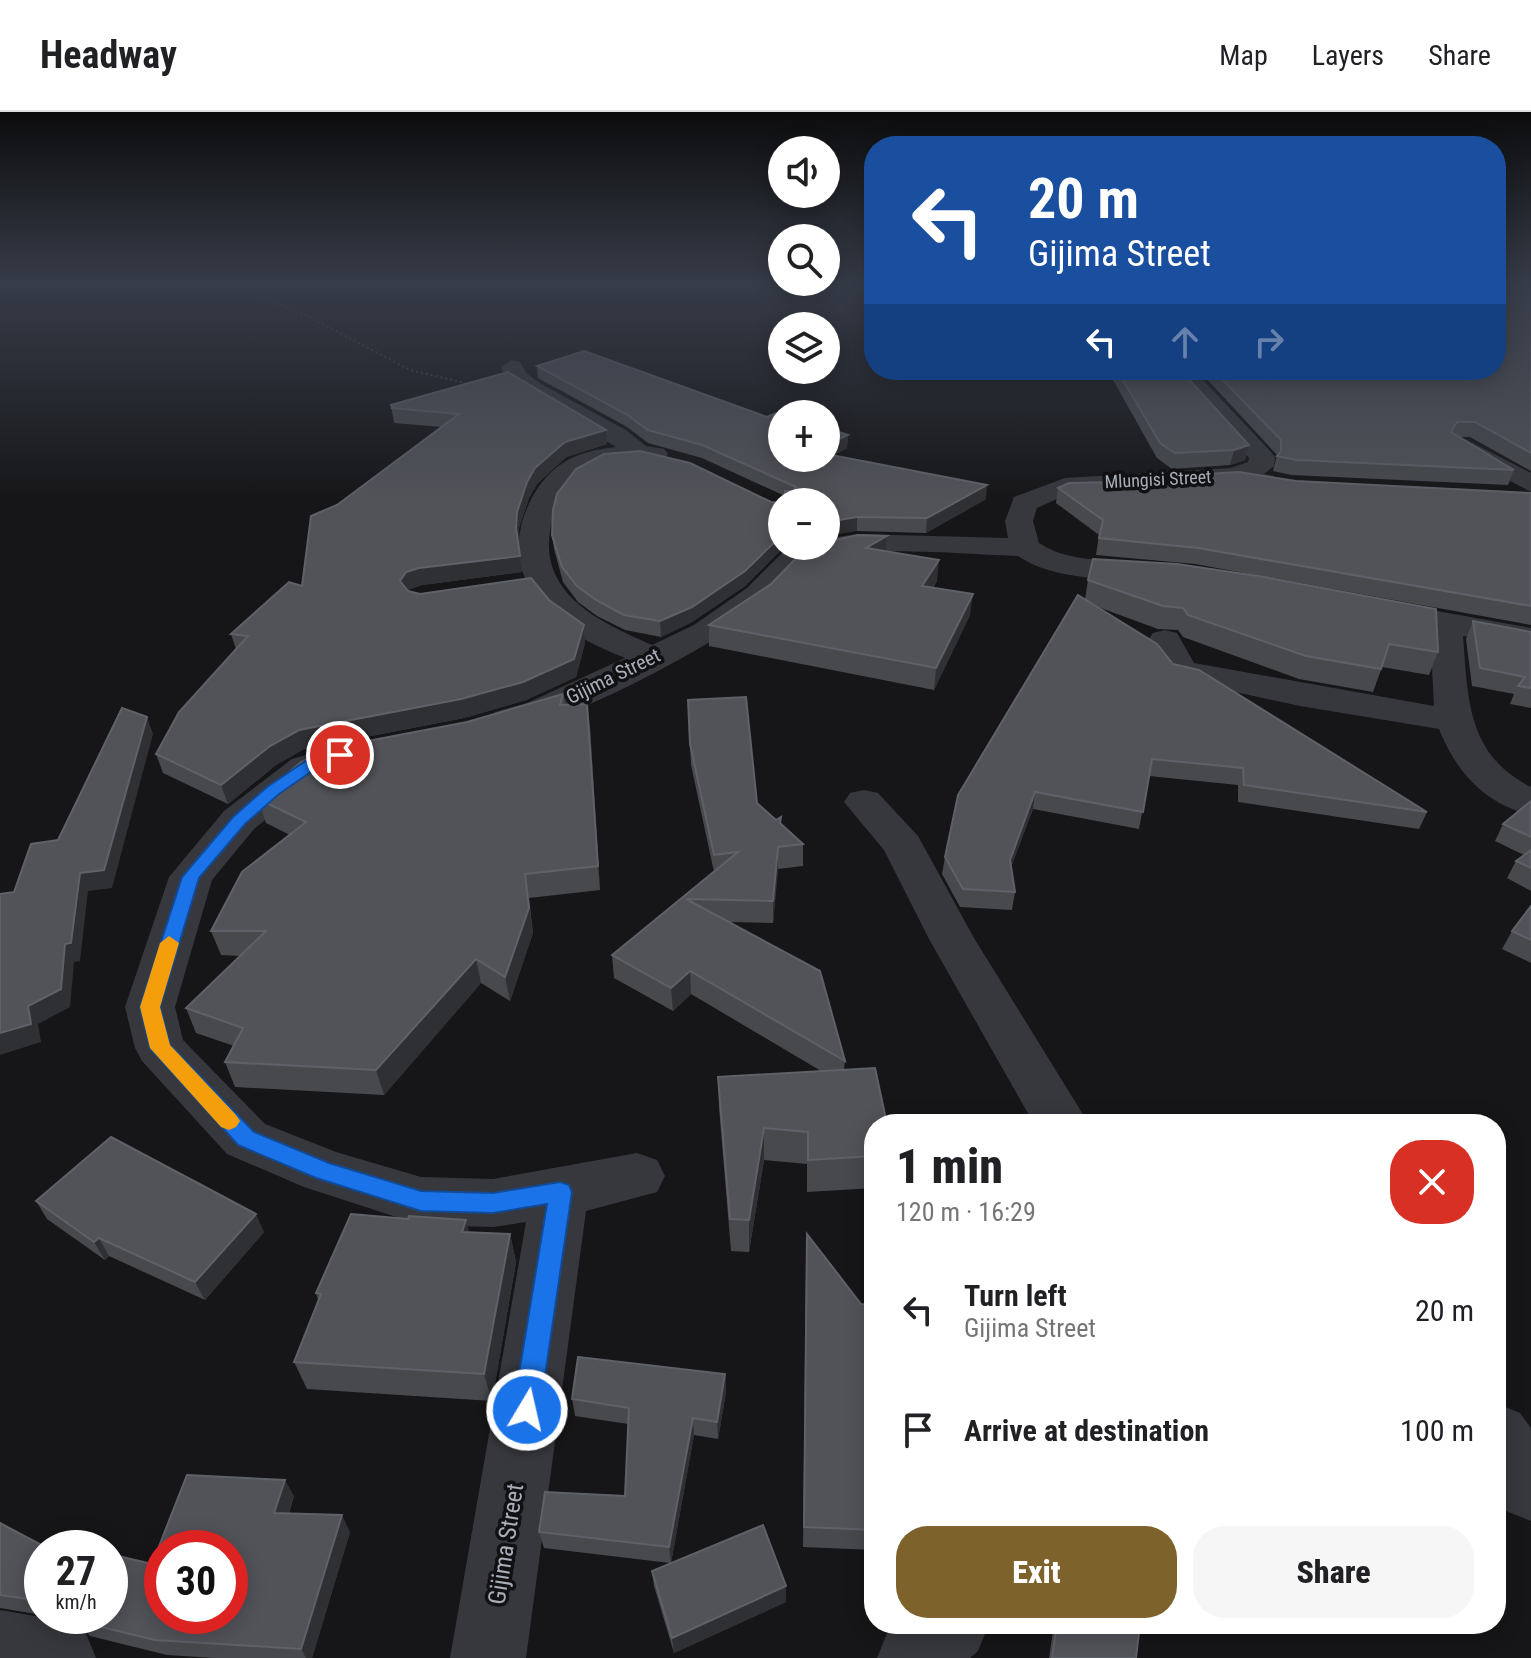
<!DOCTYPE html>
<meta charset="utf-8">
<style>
:root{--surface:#fff;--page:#f6f6f6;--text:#202124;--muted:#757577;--line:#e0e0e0;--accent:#7e622b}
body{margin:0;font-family:"Roboto Condensed",sans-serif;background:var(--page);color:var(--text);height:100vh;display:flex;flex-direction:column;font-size:30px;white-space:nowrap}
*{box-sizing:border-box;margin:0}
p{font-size:26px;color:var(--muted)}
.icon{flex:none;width:44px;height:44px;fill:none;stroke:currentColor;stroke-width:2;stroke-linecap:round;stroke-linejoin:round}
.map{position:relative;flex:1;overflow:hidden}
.drawer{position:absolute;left:864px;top:1002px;width:642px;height:520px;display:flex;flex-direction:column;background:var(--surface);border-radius:32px;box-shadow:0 4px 20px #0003}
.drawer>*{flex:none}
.hud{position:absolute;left:864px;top:24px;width:642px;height:244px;border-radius:32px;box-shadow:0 4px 20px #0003;background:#1a4fa0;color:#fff;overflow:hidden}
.fabs{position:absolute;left:768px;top:24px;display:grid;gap:16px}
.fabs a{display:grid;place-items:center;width:72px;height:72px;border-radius:50%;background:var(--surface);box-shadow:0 4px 20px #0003;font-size:40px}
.speed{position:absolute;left:24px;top:1418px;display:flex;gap:16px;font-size:40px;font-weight:700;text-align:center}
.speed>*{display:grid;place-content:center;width:104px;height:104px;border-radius:50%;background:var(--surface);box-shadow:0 4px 20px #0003;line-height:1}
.speed small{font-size:20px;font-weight:400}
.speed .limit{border:12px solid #d22;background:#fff;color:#111}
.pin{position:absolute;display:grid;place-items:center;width:68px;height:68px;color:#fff;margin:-34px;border:4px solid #fff;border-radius:50%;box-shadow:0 2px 8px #0007}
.me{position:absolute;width:88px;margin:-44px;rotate:9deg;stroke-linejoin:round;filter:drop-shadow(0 0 6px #0008)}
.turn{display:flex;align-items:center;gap:28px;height:168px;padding:0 32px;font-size:36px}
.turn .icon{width:104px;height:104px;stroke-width:2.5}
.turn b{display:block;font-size:56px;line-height:68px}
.lanes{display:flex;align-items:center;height:76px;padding:0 32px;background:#0003;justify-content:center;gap:40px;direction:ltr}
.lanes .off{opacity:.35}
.round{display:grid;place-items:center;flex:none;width:84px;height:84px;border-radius:32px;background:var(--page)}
.head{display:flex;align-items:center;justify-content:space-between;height:136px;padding:0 32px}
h1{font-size:48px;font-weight:800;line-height:60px}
.cta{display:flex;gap:16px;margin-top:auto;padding:16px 32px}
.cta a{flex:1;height:92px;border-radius:32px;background:var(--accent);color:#fff;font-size:32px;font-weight:800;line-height:92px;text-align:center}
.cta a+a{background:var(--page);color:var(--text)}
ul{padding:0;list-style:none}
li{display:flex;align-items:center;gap:24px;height:120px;padding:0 32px}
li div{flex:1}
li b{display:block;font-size:30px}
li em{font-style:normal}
header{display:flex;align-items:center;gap:48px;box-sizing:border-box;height:112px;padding:0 40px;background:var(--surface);border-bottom:2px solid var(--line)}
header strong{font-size:38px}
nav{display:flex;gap:44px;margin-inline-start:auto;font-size:28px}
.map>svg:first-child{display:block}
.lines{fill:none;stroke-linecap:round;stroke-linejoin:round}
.path{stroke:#3d3f44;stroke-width:2;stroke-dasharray:2 3;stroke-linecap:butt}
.minor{fill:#37383d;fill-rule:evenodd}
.wall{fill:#47494d}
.shaded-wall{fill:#2f3033}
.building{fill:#525359;stroke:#5f6168;stroke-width:2;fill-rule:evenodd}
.route{fill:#1a73e8;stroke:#114b97;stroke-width:2}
.slow{fill:#f59e0b}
.labels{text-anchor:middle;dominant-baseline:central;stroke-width:7;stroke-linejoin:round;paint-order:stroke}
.far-street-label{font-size:18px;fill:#a8adb8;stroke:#111113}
.street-label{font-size:20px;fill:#a8adb8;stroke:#111113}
.near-street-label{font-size:24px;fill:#a8adb8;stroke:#111113}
</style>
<header>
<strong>Headway</strong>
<nav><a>Map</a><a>Layers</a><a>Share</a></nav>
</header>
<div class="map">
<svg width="1531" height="1546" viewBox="0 0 1531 1546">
<rect width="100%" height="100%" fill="#161618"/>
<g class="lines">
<polyline class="path" points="236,173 311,206 410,258 469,272"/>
<g class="minor">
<path d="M 512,248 L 520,250 L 526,261 L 541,272 L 626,318 L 646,334 L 664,337 L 668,342 L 664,347 C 638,354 612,346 586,359 C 569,368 559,385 554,402 C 530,478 595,508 652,533 L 694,513 L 747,476 L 783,440 L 799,434 L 826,434 L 826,427 L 857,422 L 1008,426 L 1005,409 L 1014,385 L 1065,366 L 1231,356 L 1248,350 L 1249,346 L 1183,274 L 1177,258 L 1199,258 L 1202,267 L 1271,340 L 1275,345 L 1274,354 L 1264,362 L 1274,364 L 1277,370 L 1274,376 L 1264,378 L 1235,372 L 1099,378 L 1070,381 L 1037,396 L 1033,409 L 1039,431 C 1075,455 1121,444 1161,453 L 1165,460 L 1161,467 L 1150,469 C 1108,466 1054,469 1018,444 C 970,443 844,430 806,452 C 791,460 781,480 768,491 C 726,526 545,628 495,616 L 489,608 L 495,600 L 527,591 L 625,546 C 601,536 575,525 555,506 C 541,493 526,474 521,455 C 511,420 532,370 563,351 C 578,341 598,337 616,335 L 508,270 L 501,255 Z"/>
<polygon points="1461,325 1531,361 1531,380 1452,338 1448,333 1452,328"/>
<path d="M 1376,488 L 1531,516 L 1531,536 L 1463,524 C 1468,587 1467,643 1531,675 L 1531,703 C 1485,692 1456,660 1439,617 L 1300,594 L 1171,566 L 1159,553 L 1148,528 L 1153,521 L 1165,518 L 1177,521 L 1194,551 L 1434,594 L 1430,518 L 1365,505 L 1360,498 L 1365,491 Z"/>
<polygon points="306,643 320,647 326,655 320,663 254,717 212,768 175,895 183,928 265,1012 336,1040 421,1065 493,1067 637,1041 657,1048 665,1064 657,1080 586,1099 526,1546 450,1546 526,1110 493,1115 421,1113 304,1075 227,1042 142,949 135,936 125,895 169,765 224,699 292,647"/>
<polygon points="864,678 878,681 918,724 974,826 1089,1012 1034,1012 929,827 884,738 844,690 850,681"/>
<polygon points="1496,1291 1520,1301 1531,1316 1531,1409 1506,1399 1496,1383"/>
<polygon points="0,1498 58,1508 85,1519 96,1546 0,1546"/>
<polygon points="895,1512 989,1512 978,1539 970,1546 877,1546 888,1519"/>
</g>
</g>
<g class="wall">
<polygon points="1500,174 1531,177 1531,359 1470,325 1459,325 1514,358 1508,373 1292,363 1273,359 1277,343 1205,265 1201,258 1496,258"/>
<polygon points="537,254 848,323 847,336 832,344 986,387 926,421 857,419 826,390 785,384 702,346 648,331 627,315 538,266"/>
<polygon points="1091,258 1182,258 1183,261 1249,333 1245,348 1230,353 1172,357 1157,346 1108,259 1092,260"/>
<polygon points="508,260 607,332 566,345 537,372 529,386 519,416 518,431 522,460 422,473 410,477 409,479 420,482 549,488 584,513 585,531 576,565 526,588 464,606 304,637 276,653 228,692 163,661 156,642 236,537 231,522 302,474 337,393 442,315 394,311 391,293"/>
<polygon points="1205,362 1296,369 1531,381 1531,513 1195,452 1096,443 1099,423 1056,391 1058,376 1203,368"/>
<polygon points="771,390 782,437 745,474 692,510 661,525 625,518 597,504 578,490 563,470 554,437 552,423"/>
<polygon points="887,424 886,439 937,469 933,476 970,503 934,578 709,534 709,513"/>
<polygon points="1088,468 1438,540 1429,563 1382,555 1373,580 1299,567 1183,525 1178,518 1158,517 1098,495 1173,552 1427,700 1419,717 1238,690 1238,673 1149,664 1139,717 1033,697 1011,755 1015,780 1012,798 960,795 942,762 945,745 1085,487"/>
<polygon points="1473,509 1531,520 1531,596 1510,592 1514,582 1472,574 1466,527"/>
<polygon points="563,582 565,593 590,614 600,778 529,786 533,821 510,889 481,871 384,983 235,975 225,950 234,934 196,921 186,896 241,844 221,843 211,819 290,723 266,711 258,687 467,610"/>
<polygon points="688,588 757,691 803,732 803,754 778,757 773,811 729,810 845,949 844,957 874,1012 874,1076 807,1080 807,1052 764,1048 749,1140 731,1139 719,996 718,965 821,959 691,882 673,899 614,866 612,843 714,760 691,653"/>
<polygon points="1531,689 1531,779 1507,766 1516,749 1524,743 1495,729 1503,712"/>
<polygon points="1531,794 1531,851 1502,837 1512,819"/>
<polygon points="36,1089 264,1120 205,1188 109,1144 105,1148 47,1107"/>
<polygon points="470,1121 510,1122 516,1150 492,1289 307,1277 294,1250 318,1188 316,1181"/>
<polygon points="806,1144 861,1192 874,1193 874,1438 803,1435"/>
<polygon points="725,1262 726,1280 718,1327 694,1323 671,1451 786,1474 786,1490 674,1541 654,1474 652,1459 670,1451 544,1436 539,1420 625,1384 628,1312 575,1304 572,1287"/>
<polygon points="294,1384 289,1401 350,1420 312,1546 214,1546 167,1543 90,1524 81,1514 58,1505 51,1504 110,1504 152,1452"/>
<polygon points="0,1411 42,1436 42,1503 0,1496"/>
<polygon points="1054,1512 1140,1512 1136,1546 1049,1546"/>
</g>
<g class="shaded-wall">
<polygon points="606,318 607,332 566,345 537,372 529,386 519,416 518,433 516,416 517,400 527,370 535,356 565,330"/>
<polygon points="848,323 847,336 812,353 826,346 826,333"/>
<polygon points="1249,333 1245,348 1230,353 1234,338"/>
<polygon points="987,373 986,387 926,421 927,406"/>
<polygon points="857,405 857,419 826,424 826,410"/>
<polygon points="782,423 782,434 791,434 782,437 745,474 692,510 661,525 660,509"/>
<polygon points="887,424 886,444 866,436"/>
<polygon points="520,444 522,460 422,473 410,477 404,486 400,469 406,460 419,456"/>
<polygon points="939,448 937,469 921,495 922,474"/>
<polygon points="973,482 970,503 934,578 936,556"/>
<polygon points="584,513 585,531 576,565 526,588 464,606 304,637 276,653 228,692 221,673 270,634 299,618"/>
<polygon points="587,592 590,614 600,778 598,754"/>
<polygon points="147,605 153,622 112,776 88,779 80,849 74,850 70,895 38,912 41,930 0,943 0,921 28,894 65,832 80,761"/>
<polygon points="1035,680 1033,697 1007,765 1010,748"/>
<polygon points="778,735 778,757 773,811 773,789"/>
<polygon points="525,762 533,821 510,889 505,865"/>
<polygon points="476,847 481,871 384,983 376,958"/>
<polygon points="690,859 691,882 673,899 671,876"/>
<polygon points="764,1016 764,1048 749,1140 749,1108"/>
<polygon points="256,1102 264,1120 205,1188 195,1170"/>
<polygon points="466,1108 473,1136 462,1120"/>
<polygon points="510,1122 516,1150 492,1289 484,1262"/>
<polygon points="99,1126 109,1144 105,1148 94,1130"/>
<polygon points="725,1262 726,1280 718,1327 717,1310"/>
<polygon points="693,1306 694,1323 671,1451 669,1435"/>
<polygon points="285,1368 294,1384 283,1417 274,1401"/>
<polygon points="342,1403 350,1420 312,1546 306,1546 301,1537"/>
<polygon points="786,1474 786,1490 674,1541 672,1526"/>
</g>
<g class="building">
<polygon points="1496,173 1531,177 1531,341 1475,310 1457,310 1451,320 1514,358 1297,348 1277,344 1281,339 1281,328 1213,258 1496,258"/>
<polygon points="584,239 767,305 776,301 782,303 782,346 826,346 826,342 987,373 927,406 857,405 826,410 826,390 784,390 785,379 793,379 796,375 702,333 648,318 626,302 537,254"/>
<polygon points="1117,258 1182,258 1183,261 1249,333 1234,338 1175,341 1160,331"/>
<polygon points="508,260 606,318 565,330 535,356 527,370 517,400 516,416 520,444 419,456 406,460 400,469 408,479 420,482 531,466 549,488 584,513 574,547 523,570 461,587 299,618 270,634 221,673 156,642 179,600 248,524 231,522 289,470 302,474 311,404 337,393 459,302 392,296 391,293"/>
<polygon points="826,316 848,323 826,333"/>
<polygon points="640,339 690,351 771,390 782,391 782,423 745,459 692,495 660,509 624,503 596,488 577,474 562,455 552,423 553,398 557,382 576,357 604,342"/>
<polygon points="1239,360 1296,369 1531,381 1531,494 1198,436 1099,426 1103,408 1058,376 1069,371 1214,368 1205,362"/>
<polygon points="858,423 887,424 866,436 939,448 922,474 973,482 936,556 709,513 771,472 807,435 826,434 826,430"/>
<polygon points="1093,447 1177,452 1258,464 1436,497 1438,540 1389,532 1381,557 1306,544 1188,503 1183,496 1163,494 1088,468"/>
<polygon points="1078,483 1157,532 1173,552 1199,558 1427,700 1244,673 1243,656 1152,647 1143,700 1035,680 1010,748 1015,780 963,777 945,745 958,683"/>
<polygon points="1473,509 1531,520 1531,576 1518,574 1525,565 1480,556"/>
<polygon points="563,582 560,593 587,592 598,754 525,762 529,796 505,865 476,847 376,958 225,950 243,916 186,896 266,819 211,819 242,760 306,710 258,687 301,650 326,637 467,610"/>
<polygon points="746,585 757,691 776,708 781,705 780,711 803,732 778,735 773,789 686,787 820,859 845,949 690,859 671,876 612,843 738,740 714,743 690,632 688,588"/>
<polygon points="122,596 147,605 104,758 80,761 71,831 65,832 61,877 28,894 31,912 0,921 0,782 14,780 31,732 58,728"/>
<polygon points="1531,689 1531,725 1503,712"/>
<polygon points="1531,738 1531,756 1516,749"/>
<polygon points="1531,794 1531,828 1512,819"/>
<polygon points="875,956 887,1012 874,1012 874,1044 808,1048 808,1020 764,1016 749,1108 730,1107 718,965"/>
<polygon points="111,1025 256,1102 195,1170 99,1126 94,1130 36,1089"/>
<polygon points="351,1102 408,1107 409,1104 466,1108 462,1120 510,1122 484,1262 294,1250 321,1182 316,1181"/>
<polygon points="807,1122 861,1192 874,1193 874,1418 804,1415"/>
<polygon points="578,1245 725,1262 717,1310 693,1306 669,1435 539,1420 545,1380 625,1384 629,1296 572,1287"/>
<path d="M 187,1363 L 285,1368 L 274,1401 L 342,1403 L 301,1537 L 155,1528 L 76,1509 L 74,1504 L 110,1504 L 110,1442 L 152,1452 ZM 162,1436 L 230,1436 L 230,1504 L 162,1504 Z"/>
<polygon points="0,1411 47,1436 42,1436 42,1489 0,1483"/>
<polygon points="763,1413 786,1474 672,1526 652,1459"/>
<polygon points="1057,1512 1140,1512 1136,1546 1052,1546"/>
</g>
<linearGradient id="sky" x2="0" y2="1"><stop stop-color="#0c0c0d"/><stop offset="0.44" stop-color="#363c48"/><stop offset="1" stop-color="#363c48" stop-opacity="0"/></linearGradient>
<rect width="1531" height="390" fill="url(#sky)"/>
<polygon class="route" points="340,638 346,639 346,646 324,651 279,682 245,712 199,766 160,895 170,933 254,1020 329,1051 421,1079 493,1081 560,1070 569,1073 572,1080 540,1298 536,1307 527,1311 517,1307 513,1298 547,1092 493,1101 421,1099 316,1066 238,1033 150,936 140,895 182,765 233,705 267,675 313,644"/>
<polygon class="slow" points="169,824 179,831 160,895 170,933 236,1003 240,1009 236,1015 229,1018 221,1015 150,936 140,895 160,831"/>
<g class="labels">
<g class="far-street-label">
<text transform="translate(1158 367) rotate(-3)">Mlungisi Street</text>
</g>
<g class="street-label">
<text transform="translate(613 564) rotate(-26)">Gijima Street</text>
</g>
<g class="near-street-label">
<text transform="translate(506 1432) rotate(-81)">Gijima Street</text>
</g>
</g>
</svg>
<div class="fabs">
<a><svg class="icon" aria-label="sound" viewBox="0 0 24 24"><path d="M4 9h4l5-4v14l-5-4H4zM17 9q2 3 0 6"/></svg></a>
<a><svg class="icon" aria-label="search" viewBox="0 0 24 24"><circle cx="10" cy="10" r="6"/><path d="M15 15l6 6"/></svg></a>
<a><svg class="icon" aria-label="layers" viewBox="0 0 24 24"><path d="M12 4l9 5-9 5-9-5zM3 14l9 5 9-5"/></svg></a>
<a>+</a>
<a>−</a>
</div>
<div class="speed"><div>27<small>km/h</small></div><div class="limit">30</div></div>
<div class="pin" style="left:340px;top:643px;background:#d93025"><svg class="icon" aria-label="arrive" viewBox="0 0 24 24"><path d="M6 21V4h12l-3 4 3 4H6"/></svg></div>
<svg class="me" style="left:527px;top:1298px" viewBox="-20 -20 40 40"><circle r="17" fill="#1a73e8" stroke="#fff" stroke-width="3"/><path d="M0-11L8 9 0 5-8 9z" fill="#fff"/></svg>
<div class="hud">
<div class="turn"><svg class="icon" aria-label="left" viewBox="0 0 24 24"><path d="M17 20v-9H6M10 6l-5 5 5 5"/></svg><div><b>20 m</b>Gijima Street</div></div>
<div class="lanes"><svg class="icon" aria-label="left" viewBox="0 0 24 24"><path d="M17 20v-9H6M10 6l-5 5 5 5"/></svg><svg class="icon off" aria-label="ahead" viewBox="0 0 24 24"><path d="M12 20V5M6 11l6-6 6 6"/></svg><svg class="icon off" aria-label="right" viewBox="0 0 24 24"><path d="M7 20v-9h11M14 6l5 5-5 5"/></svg></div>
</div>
<section class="drawer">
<div class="head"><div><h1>1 min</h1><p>120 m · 16:29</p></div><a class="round" style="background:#d93025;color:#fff"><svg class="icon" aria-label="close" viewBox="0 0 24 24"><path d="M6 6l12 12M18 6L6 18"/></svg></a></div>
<ul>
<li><svg class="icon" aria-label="left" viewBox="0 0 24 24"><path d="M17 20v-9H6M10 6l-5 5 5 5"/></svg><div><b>Turn left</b><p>Gijima Street</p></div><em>20 m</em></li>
<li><svg class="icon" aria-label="arrive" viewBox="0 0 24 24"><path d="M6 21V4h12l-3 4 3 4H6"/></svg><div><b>Arrive at destination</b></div><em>100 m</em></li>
</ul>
<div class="cta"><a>Exit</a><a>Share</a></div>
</section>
</div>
